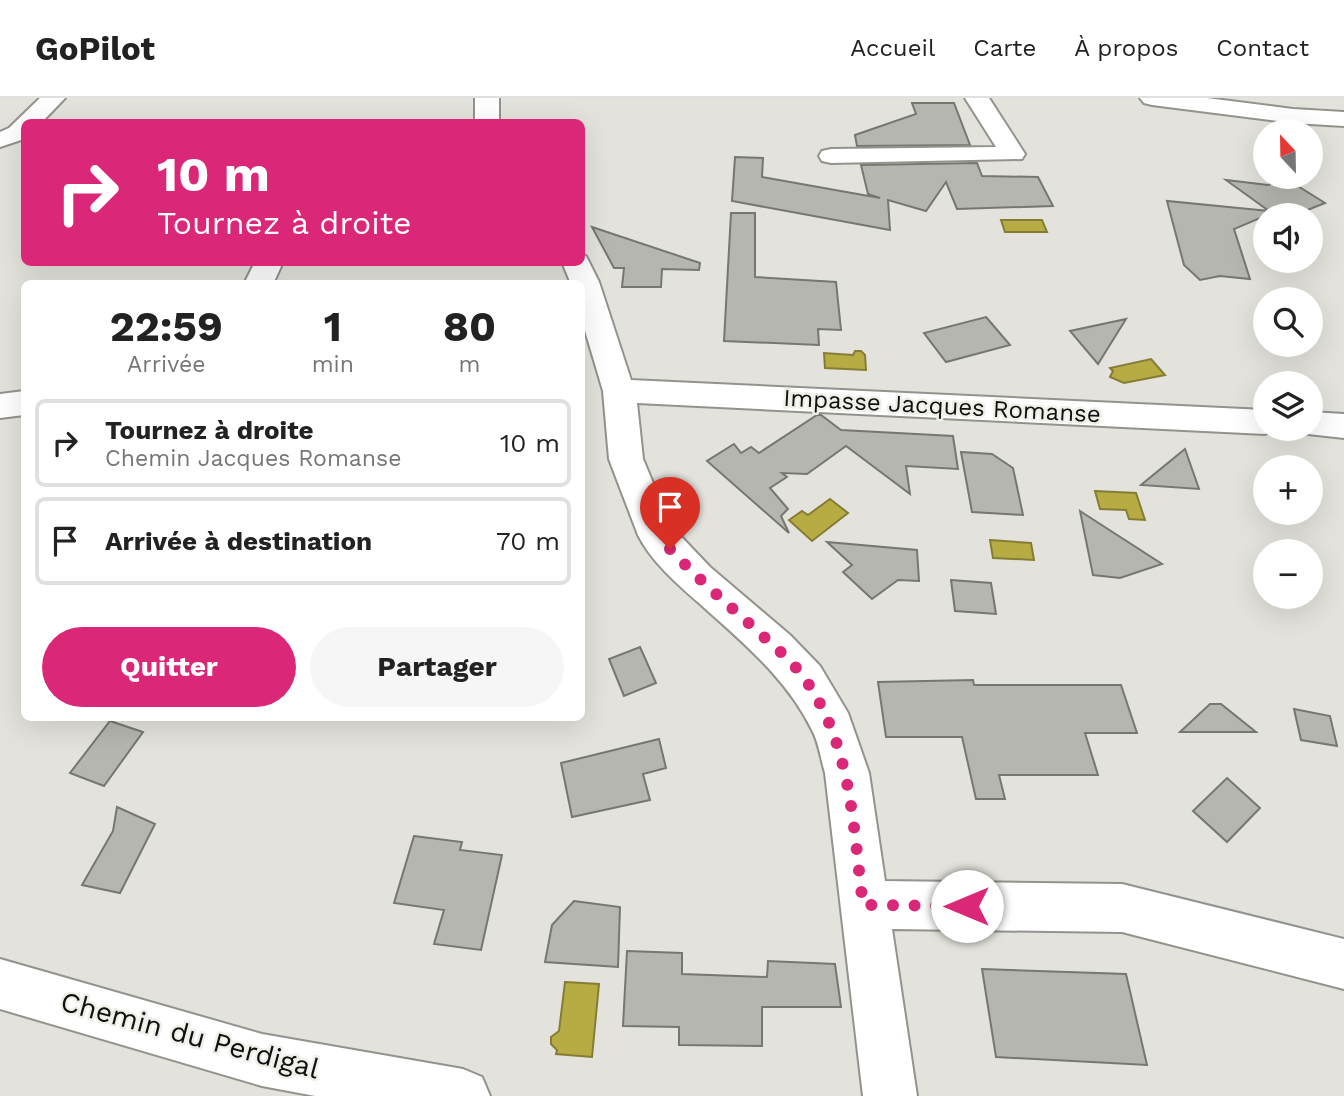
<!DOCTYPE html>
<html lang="fr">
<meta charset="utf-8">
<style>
:root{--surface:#fff;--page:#f6f6f6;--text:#222;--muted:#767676;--line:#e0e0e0;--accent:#db2777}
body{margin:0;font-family:"Work Sans",sans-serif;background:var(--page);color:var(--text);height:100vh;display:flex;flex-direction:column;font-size:26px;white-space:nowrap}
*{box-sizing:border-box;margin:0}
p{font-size:23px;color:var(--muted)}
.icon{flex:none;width:38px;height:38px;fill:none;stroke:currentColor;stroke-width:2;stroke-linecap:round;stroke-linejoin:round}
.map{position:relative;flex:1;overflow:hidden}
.drawer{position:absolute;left:21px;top:182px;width:564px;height:441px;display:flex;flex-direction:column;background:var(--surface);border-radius:10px;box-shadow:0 7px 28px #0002}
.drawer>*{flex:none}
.banner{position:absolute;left:21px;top:21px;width:564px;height:147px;border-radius:10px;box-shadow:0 7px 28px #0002;background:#db2777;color:#fff;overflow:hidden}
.needle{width:46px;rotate:338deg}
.tools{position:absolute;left:1253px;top:21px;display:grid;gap:14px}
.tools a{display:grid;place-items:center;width:70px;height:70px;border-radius:50%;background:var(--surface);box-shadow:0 7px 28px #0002;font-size:35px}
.pin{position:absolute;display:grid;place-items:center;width:60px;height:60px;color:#fff;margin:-72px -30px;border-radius:50% 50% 50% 0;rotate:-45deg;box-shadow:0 0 7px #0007}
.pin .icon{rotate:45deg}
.me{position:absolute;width:77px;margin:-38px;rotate:270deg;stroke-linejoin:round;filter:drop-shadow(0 0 5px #0008)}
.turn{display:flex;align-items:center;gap:24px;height:147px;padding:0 21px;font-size:32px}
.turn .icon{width:91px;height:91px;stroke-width:2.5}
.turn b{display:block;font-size:49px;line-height:60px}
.eta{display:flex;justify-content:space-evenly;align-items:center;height:119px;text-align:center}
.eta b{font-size:42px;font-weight:700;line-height:49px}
.cta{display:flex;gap:14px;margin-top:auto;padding:14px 21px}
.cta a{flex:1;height:80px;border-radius:42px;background:var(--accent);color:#fff;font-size:28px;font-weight:700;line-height:80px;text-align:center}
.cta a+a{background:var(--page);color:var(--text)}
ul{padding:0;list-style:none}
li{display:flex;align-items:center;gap:21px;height:88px;margin:0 14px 10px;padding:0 7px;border:4px solid var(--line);border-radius:10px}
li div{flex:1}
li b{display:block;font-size:26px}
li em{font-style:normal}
header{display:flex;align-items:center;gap:42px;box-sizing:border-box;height:98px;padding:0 35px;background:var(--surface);border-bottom:2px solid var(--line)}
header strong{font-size:33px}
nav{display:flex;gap:38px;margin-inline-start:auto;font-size:24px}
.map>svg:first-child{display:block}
.water{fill:#b7ac44;stroke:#857d34;stroke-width:2}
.building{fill:#b6b6b0;stroke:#777771;stroke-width:2}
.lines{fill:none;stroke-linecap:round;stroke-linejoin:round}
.minor-casing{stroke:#93928d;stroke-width:4}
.minor{fill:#fff;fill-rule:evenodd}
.route{stroke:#db2777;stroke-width:12;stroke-dasharray:0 21.6}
.labels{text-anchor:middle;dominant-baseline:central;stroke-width:5;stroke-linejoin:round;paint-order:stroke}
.street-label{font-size:24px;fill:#10100e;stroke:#f0f0ea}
.near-street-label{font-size:28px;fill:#10100e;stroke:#f0f0ea}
</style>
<header>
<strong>GoPilot</strong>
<nav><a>Accueil</a><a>Carte</a><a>À propos</a><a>Contact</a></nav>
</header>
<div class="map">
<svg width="1344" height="998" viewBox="0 0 1344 998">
<rect width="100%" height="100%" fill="#e3e2dc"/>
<g class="water">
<polygon points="1001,122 1042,122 1047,134 1005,134"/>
<polygon points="855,253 861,253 865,257 866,272 825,270 824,255 853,257"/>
<polygon points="1151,261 1165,277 1124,285 1110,279 1113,273 1110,270"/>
<polygon points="1095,393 1136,395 1145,422 1129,421 1126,412 1100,411"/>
<polygon points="830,401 848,415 812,443 789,422 802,413 808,417"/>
<polygon points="990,442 1031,445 1034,462 993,460"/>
<polygon points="565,884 599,886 592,959 556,956 557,952 551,946 551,939 559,933"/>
</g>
<g class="building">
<polygon points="912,5 954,5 970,47 857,48 855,37 916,16"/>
<polygon points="735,59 763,60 762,79 880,100 868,96 861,67 977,65 982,78 1038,79 1053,108 957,111 946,84 926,113 888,102 890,132 732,103"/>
<polygon points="1285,80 1325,105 1295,117 1272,115 1234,131 1250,181 1220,178 1200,182 1184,167 1167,103 1269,113 1226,82 1268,87"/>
<polygon points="731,115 755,115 755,179 836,184 841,232 818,231 819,247 724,243"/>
<polygon points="592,129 700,165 699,172 662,171 661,189 622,189 624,170 614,170"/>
<polygon points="986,219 1010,247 946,264 924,235"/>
<polygon points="1126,221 1098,266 1070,233"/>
<polygon points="817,317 821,317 841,332 953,338 958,371 906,368 910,396 846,348 807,376 782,375 787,379 770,390 788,411 781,418 789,435 707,363 734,346 741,355 751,349 759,355"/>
<polygon points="1185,351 1199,391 1141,387"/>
<polygon points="961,354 992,356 1013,370 1023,417 972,414"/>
<polygon points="1080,413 1162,466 1120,480 1093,477"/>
<polygon points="827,444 917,452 919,483 898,482 872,501 843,474 852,467"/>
<polygon points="951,482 991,485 996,516 955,513"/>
<polygon points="640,549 656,585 624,598 609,561"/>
<polygon points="973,582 974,587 1121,587 1137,635 1085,635 1098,677 999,677 1005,701 976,701 962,639 886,639 878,584"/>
<polygon points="1210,606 1221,606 1256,634 1180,634"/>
<polygon points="1294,611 1330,618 1337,648 1301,642"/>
<polygon points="110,623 143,634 104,688 70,675"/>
<polygon points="659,641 666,670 643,676 650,702 572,719 561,665"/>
<polygon points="1227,680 1260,710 1227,744 1193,713"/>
<polygon points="117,709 155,726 120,795 82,787 113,733"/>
<polygon points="414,738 462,744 460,752 502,757 481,852 434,846 444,812 394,805"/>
<polygon points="574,803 620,809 618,869 545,864 552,827"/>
<polygon points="627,853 682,855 682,876 767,879 768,863 835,866 841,909 762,909 762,948 679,947 679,929 623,928"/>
<polygon points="982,871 1126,876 1147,967 996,959"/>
</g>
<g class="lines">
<g class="minor-casing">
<g id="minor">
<polygon points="40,0 65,0 42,24 24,24 24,41 0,49 0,34 9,30"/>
<rect x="475" y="0" width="24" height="24"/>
<polygon points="965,0 989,0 1025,56 1022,61 831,65 822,63 819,58 822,53 831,51 996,49"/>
<polygon points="1140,0 1207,0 1293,11 1344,14 1344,28 1293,25 1152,7 1144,5"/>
<path d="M 581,156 L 586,158 L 599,184 L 631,282 L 1265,312 L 1265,331 L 1278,331 L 1265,336 L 637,305 L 643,361 L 671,428 L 710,469 L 790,537 L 820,568 L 848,615 L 869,675 L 885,783 L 1122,786 L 1344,841 L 1344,891 L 1122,834 L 892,831 L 917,998 L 863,998 L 825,675 C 821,662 819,646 813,634 C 787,580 742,544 699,505 C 677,486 651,463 638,437 L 609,361 L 603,293 L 581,219 L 581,186 L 571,186 L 562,164 L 581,164 Z"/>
<polygon points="255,164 283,164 273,186 244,186"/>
<polygon points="24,293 24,317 0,320 0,296"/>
<polygon points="1311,314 1344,316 1344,340 1299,335 1297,331 1311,331"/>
<polygon points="0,861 262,936 463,971 482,979 490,998 315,998 262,988 0,911"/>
</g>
</g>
<use href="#minor" class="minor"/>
</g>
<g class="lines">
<path class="route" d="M 670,451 C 696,479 724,503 752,528 C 770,545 791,561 805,581 C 852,648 853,729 863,807 L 967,808"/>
</g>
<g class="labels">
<g class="street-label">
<text transform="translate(942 308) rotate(3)">Impasse Jacques Romanse</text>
</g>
<g class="near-street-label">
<text transform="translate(190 937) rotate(15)">Chemin du Perdigal</text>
</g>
</g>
</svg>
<div class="tools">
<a><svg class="needle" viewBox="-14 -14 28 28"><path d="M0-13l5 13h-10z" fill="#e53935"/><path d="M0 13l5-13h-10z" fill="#767676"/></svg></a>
<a><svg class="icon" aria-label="sound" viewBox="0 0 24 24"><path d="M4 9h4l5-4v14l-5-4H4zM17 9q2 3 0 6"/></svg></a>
<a><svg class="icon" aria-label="search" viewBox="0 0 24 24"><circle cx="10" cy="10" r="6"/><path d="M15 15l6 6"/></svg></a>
<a><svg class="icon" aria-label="layers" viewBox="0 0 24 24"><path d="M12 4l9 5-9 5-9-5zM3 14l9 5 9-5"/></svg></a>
<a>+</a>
<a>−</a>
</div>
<div class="pin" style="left:670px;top:451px;background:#d93025"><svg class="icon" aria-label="arrive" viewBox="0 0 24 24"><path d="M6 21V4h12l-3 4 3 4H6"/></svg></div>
<svg class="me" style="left:967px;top:808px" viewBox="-20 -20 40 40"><circle r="19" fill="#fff"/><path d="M0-13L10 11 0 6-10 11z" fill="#db2777"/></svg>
<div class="banner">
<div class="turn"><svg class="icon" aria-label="right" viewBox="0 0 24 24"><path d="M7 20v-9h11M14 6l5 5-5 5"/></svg><div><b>10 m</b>Tournez à droite</div></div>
</div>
<section class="drawer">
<div class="eta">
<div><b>22:59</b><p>Arrivée</p></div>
<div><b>1</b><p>min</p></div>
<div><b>80</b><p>m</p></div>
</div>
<ul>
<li><svg class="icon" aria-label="right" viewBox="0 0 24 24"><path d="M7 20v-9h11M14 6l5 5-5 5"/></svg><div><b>Tournez à droite</b><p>Chemin Jacques Romanse</p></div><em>10 m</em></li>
<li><svg class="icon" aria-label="arrive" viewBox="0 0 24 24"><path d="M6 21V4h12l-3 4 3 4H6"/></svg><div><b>Arrivée à destination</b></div><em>70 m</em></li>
</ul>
<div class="cta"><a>Quitter</a><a>Partager</a></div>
</section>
</div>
